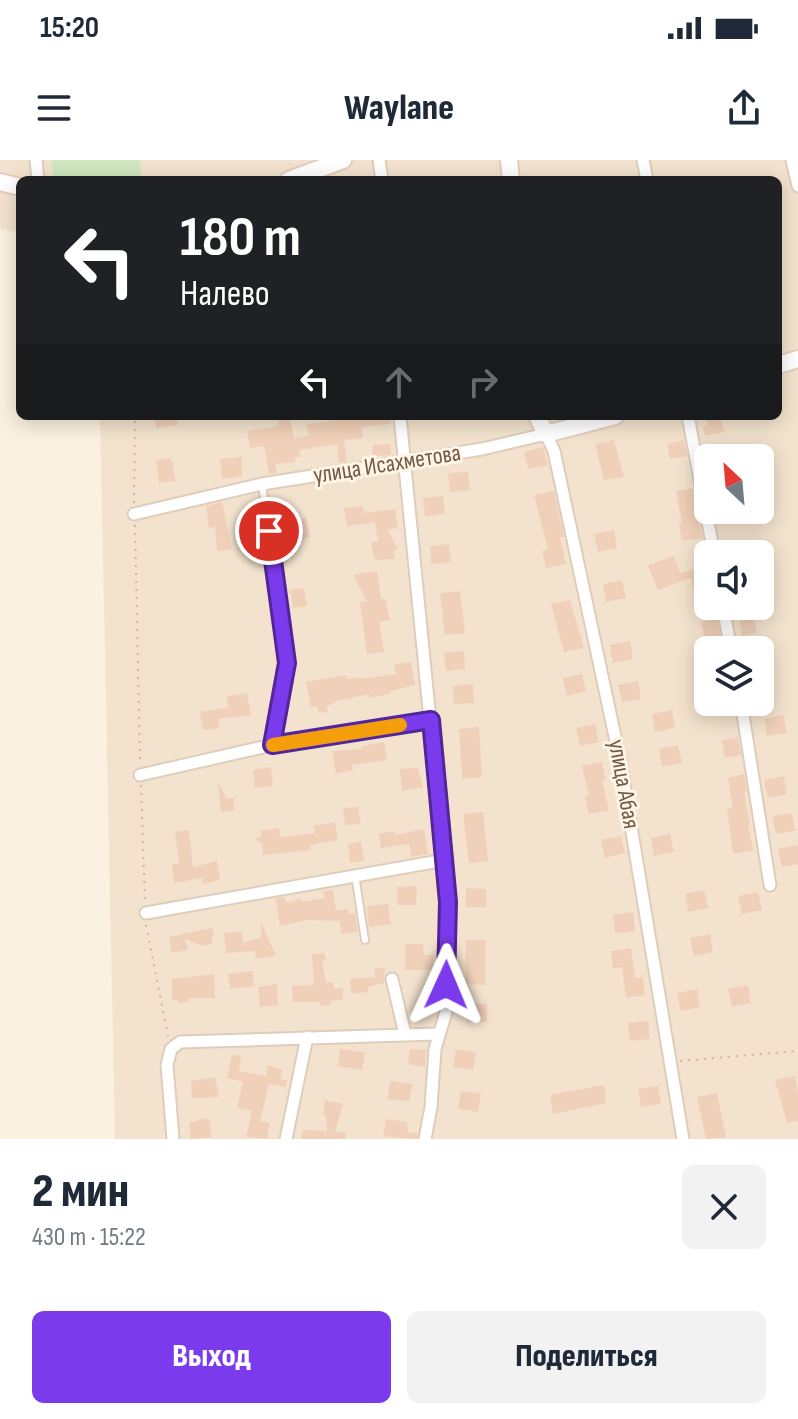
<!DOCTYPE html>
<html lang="ru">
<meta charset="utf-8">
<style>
:root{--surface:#fff;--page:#f2f2f3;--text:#1f2937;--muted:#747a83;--accent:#7c3aed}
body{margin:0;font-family:"Sofia Sans Condensed",sans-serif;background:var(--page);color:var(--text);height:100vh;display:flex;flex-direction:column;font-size:30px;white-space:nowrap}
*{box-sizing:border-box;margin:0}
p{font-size:26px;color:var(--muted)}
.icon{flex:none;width:44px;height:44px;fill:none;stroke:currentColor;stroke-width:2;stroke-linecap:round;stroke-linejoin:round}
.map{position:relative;height:979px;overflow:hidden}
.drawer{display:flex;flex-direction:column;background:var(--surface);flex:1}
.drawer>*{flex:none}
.guide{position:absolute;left:16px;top:16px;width:766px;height:244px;border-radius:12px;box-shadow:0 4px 20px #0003;background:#202124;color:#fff;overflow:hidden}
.needle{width:52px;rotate:334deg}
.buttons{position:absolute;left:694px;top:284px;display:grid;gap:16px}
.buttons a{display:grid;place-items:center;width:80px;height:80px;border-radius:12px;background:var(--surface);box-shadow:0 4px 20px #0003;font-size:40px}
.pin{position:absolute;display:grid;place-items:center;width:68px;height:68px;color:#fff;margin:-34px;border:4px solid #fff;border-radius:50%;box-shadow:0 2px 8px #0007}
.me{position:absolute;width:88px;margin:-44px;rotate:1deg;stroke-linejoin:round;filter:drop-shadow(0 0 6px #0008)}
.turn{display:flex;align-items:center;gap:28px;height:168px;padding:0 32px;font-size:36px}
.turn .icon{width:104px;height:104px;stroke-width:2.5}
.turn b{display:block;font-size:56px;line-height:68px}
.lanes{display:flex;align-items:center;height:76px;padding:0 32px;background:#0003;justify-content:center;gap:40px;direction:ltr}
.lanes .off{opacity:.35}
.round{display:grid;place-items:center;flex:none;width:84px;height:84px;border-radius:12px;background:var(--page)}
.overview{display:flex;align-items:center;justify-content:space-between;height:136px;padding:0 32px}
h1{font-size:48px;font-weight:800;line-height:60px}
.primary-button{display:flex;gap:16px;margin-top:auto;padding:16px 32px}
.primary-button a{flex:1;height:92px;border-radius:12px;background:var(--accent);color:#fff;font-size:32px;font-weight:800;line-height:92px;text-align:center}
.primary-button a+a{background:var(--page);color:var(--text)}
.status{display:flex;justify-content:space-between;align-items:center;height:56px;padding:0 40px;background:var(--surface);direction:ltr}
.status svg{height:22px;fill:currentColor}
header{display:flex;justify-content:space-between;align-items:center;height:104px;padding:0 32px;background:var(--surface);font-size:36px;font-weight:800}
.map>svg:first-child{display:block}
.residential{fill:#f3e3ce;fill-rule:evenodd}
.green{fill:#cfe8bf}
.building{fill:#f0d0b8}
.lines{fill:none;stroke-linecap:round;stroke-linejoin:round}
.lane-casing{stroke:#dfcdbc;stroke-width:10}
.street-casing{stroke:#dfcdbc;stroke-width:15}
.secondary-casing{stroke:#e4cfba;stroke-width:20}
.path{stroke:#d4b39c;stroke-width:2;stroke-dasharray:2 6;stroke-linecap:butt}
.lane{stroke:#fff;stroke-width:6}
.street{stroke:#fff;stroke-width:11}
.secondary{stroke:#fff;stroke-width:16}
.route-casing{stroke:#51269a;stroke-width:20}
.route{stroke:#7c3aed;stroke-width:14}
.slow{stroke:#f59e0b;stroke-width:14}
.labels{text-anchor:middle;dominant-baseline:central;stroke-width:6;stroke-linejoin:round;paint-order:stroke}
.street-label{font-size:24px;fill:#715848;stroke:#fff5e5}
</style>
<div class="status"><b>15:20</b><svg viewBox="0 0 49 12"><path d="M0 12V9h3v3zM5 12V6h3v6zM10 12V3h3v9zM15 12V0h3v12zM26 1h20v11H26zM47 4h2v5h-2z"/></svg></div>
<header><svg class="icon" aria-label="menu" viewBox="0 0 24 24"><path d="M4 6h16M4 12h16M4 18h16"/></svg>Waylane<svg class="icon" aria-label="share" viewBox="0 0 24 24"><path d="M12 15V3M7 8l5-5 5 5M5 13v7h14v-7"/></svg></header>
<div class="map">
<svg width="798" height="979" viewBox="0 0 798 979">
<rect width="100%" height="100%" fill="#fbf1e0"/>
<path class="residential" d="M 0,0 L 798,0 L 798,979 L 115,979 L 100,256 L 778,256 L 778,20 L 20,20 L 20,73 L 0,69 ZM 708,298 L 760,298 L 760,350 L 708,350 ZM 708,394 L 760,394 L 760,446 L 708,446 ZM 708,490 L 760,490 L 760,542 L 708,542 Z"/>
<polygon class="green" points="51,0 140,0 141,20 54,19"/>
<g class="building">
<polygon points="154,256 176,256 178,265 156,268"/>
<polygon points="289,256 294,278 308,276 307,264 368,256 390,256 391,264 361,267 363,278 344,280 347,302 339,303 337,284 299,290 300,296 295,298 295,302 275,304 277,313 269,314 264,286 250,288 247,271 279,266 277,257"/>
<polygon points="705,256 719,256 725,272 705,276 703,266 708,265"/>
<polygon points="614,280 624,317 604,320 595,284"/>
<polygon points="684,280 687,296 670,299 667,284"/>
<polygon points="390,284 391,295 372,296 373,285"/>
<polygon points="543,287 548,305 528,309 524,292"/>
<polygon points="242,297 242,316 222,319 220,299"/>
<polygon points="171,298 176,321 159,323 156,300"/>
<polygon points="468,312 470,330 450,332 448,313"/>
<polygon points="693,328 702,378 682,381 679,363 682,363 676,331"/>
<polygon points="554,331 564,377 560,377 566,404 546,408 542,391 548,389 534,335"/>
<polygon points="443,336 445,354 425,356 423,338"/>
<polygon points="222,342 232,389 217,391 215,367 209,368 206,346"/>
<polygon points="363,346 364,353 395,349 398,368 387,370 398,389 393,391 395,399 375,400 371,382 378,381 375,362 347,366 344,348"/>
<polygon points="299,355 300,359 306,358 310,378 289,380 286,361 291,360 290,356"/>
<polygon points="614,370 617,388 598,392 594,374"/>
<polygon points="449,384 451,402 431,404 430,386"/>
<polygon points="674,396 680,413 708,407 708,426 693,429 691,418 658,430 648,405"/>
<polygon points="377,411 381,439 385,438 390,460 379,462 384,492 367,494 360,442 367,441 353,415"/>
<polygon points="622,420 626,438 606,442 603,424"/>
<polygon points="304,428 307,446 293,448 290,430"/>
<polygon points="460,431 465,473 445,475 440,433"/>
<polygon points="570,440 584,488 564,492 551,444"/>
<polygon points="753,454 757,473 742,476 739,457"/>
<polygon points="717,459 720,477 705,480 701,462"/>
<polygon points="630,481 633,499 613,503 610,485"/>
<polygon points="464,491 465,509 446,511 444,493"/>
<polygon points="760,493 762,493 771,524 760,527"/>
<polygon points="411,502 415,525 390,531 391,534 369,538 369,534 333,542 333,544 326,546 328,552 319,553 317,547 311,547 306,522 346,515 347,519 361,517 361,519 396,514 394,504"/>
<polygon points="582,514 586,531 567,536 563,518"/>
<polygon points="638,521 641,539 622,542 618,525"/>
<polygon points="473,524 474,543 454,544 453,526"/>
<polygon points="247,533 251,555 218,559 220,568 203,570 200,552 228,548 227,536"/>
<polygon points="672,550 675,568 655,572 652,554"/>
<polygon points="783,555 787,573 767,576 764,559"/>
<polygon points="595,564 599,582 580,586 576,568"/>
<polygon points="479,567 482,617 462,619 459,569"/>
<polygon points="738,577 741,595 725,598 722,580"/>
<polygon points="384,582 387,600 352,605 353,610 336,614 332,591 362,589 361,586"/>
<polygon points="678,585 682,603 662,607 659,589"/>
<polygon points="602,602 606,620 602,621 609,650 589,654 585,636 589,635 582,606"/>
<polygon points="271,607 273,626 255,628 253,610"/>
<polygon points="418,608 423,627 402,631 400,609"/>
<polygon points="744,614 747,632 744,633 750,663 748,664 753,690 733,694 727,649 733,648 728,618"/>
<polygon points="784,616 787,634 768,638 764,620"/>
<polygon points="218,622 227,639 234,638 234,650 221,652"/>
<polygon points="358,647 361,664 345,665 343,648"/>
<polygon points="483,652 488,701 469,703 463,654"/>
<polygon points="792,653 795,671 776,674 772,656"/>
<polygon points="335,662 338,680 310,685 311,690 263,695 262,683 254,679 262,676 260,671 279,668 280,677 315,673 314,666"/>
<polygon points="424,669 428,694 411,697 409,684 381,688 379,674 395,671 395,675"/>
<polygon points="189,670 193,707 217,701 220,720 203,724 202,718 174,723 172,704 179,703 175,672"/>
<polygon points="670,674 674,692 654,696 651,678"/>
<polygon points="621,676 625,693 605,698 601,680"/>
<polygon points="361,681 364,701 350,702 348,684"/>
<polygon points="798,685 798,704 782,707 778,689"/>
<polygon points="417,726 416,745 397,745 397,727"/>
<polygon points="466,728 486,729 486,747 466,747"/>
<polygon points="333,730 336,750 348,749 349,754 355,753 358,772 341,774 340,761 308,760 280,766 276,739 284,737 287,743 301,739 301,742 325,738 323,731"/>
<polygon points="704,730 708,748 688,752 685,734"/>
<polygon points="758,732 762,750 742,754 738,736"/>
<polygon points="388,744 391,764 369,767 367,746"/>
<polygon points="633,752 635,771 615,773 613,755"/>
<polygon points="261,762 276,796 256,799 255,791 226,793 224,773 242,772 243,782 261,778"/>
<polygon points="212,768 214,777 212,777 212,784 203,786 185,779 188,790 172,793 169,777"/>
<polygon points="710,774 713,792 694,796 690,778"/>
<polygon points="466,780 486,780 485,825 465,824"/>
<polygon points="405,784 423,784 424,795 433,795 433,810 405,810"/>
<polygon points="631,788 635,818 643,817 645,835 626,838 622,807 613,809 611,791"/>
<polygon points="324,793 326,800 322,801 326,823 333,822 334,829 343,828 343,839 331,841 330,845 320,846 319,842 293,842 292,826 314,825 312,794"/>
<polygon points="385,807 384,823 368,827 368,832 351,834 350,819 375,817 374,809"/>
<polygon points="252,811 255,826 230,829 228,814"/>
<polygon points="214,814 215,838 189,838 189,842 179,843 177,840 172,840 172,819"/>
<polygon points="277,824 278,845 260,847 258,827"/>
<polygon points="748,825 751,843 732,847 728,829"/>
<polygon points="697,829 700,847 681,851 677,833"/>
<polygon points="467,843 487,844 487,862 467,862"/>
<polygon points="648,861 650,879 630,881 628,863"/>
<polygon points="340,889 365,892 362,910 338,906"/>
<polygon points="410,889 426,890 425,907 408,904"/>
<polygon points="456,889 476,892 473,910 453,907"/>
<polygon points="232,895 241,896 239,911 266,916 268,905 283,910 280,919 287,920 286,927 269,924 260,961 270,963 267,979 246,977 252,951 237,948 243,922 227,918"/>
<polygon points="795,916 798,932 798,961 787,963 775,920"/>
<polygon points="215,917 219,937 192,938 191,921"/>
<polygon points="391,921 413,924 409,941 387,939"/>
<polygon points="604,925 606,943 553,954 550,935"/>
<polygon points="658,926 661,944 641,947 638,929"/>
<polygon points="461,931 481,934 478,952 458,949"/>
<polygon points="717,933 726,977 706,979 697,937"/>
<polygon points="325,940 343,944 335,972 346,973 345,979 301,979 303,970 327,971 326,956 323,955"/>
<polygon points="206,958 210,961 211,977 191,979 189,963"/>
<polygon points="386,959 407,962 408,972 417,974 417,979 383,976"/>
</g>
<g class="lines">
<g class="lane-casing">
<g id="lane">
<polyline points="262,324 287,503 272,585"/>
<polyline points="355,715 365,780"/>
</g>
</g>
<g class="street-casing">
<g id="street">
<polyline points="36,0 38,20"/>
<polyline points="379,0 382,20"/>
<polyline points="643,0 647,20"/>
<polyline points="792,0 798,26"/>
<polyline points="400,256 448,742 446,852 435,889 431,947 425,979"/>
<polyline points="688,256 714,394"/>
<polyline points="134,354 262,324 482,289 546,274 554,291 620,600 683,979"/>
<polyline points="723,446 731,490"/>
<polyline points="741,542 770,725"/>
<polyline points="140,615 272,585 431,560"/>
<polyline points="146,753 445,700"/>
<polyline points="392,819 405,874"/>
<polyline points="173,979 167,905 171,889 180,882 437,874"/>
<polyline points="286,979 307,877"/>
</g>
</g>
<g class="secondary-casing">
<g id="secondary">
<polyline points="509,0 511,20"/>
<polyline points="289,20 343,0"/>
<polyline points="0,22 20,27"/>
<polyline points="778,205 798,199"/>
<polyline points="537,256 546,274 615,256"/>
</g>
</g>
<g class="path">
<polyline points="134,343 135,256"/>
<polyline points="135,365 140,603"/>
<polyline points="141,625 145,743"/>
<polyline points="146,765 168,876"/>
<polyline points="680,901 798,891"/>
</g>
<use href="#lane" class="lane"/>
<use href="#street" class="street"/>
<use href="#secondary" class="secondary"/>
</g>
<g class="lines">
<g class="route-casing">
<polyline id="route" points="269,371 287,503 272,585 431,560 448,742 446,825"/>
</g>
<use href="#route" class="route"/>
<polyline class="slow" points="273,585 400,565"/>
</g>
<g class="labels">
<g class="street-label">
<text transform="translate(387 304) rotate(-9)">улица Исахметова</text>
<text transform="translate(624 624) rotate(80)">улица Абая</text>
</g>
</g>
</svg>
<div class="buttons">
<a><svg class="needle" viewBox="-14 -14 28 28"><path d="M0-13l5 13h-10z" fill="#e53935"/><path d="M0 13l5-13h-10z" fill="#747a83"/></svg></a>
<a><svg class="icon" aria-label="sound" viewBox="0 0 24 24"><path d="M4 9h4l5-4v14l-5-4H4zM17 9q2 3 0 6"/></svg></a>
<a><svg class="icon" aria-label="layers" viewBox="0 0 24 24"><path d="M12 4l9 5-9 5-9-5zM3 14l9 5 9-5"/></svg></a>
</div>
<div class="pin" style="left:269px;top:371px;background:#d93025"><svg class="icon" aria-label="arrive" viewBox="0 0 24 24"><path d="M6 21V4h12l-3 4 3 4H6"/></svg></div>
<svg class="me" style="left:446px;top:825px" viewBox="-20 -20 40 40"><path d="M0-17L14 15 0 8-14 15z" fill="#7c3aed" stroke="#fff" stroke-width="4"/></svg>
<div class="guide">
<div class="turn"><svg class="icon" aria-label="left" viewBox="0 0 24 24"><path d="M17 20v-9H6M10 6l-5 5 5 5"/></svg><div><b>180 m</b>Налево</div></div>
<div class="lanes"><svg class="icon" aria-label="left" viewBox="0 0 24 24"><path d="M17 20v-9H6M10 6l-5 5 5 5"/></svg><svg class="icon off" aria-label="ahead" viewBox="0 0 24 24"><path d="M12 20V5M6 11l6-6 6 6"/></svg><svg class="icon off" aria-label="right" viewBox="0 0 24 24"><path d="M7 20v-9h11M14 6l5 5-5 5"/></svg></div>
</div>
</div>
<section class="drawer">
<div class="overview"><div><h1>2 мин</h1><p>430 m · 15:22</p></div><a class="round"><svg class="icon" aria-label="close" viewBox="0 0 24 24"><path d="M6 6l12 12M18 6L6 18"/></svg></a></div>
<div class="primary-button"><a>Выход</a><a>Поделиться</a></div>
</section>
